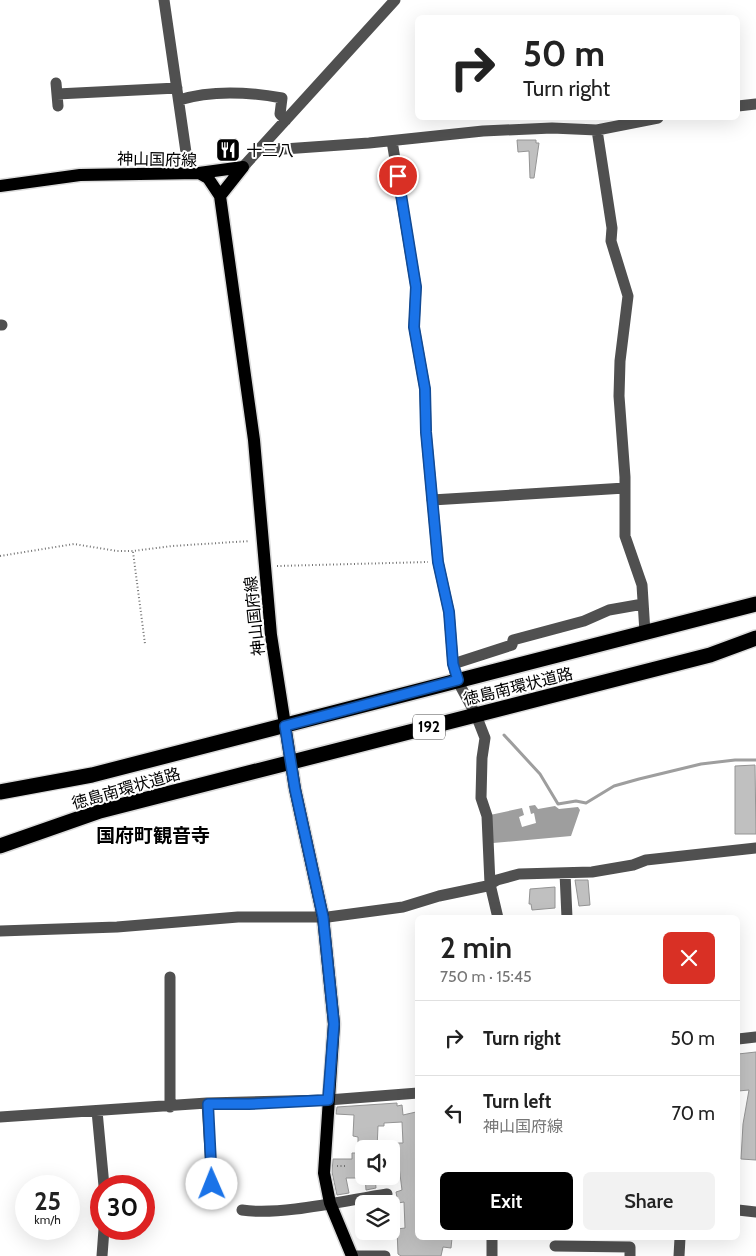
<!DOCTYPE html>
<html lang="en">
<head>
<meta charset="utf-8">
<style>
  :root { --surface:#fff; --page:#f2f2f2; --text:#222; --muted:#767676; --line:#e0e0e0; --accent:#000 }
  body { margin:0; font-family:Cabin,"Noto Sans JP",sans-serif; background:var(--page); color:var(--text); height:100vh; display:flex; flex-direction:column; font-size:19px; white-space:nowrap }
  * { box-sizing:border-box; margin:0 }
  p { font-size:16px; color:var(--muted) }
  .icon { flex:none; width:28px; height:28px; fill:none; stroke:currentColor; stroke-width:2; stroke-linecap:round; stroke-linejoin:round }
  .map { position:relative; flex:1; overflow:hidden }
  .side { position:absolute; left:415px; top:915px; width:325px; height:325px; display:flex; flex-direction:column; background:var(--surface); border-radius:8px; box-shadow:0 5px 20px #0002 }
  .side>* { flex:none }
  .banner { position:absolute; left:415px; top:15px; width:325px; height:105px; border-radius:8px; box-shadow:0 5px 20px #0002; background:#fff; color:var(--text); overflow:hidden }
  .buttons { position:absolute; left:355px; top:1140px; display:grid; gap:10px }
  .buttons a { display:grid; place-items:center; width:45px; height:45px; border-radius:8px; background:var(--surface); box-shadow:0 5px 20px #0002; font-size:25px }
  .speed { position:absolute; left:15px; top:1175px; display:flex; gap:10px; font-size:25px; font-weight:700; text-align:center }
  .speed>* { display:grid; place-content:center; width:65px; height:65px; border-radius:50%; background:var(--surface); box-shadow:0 5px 20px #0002; line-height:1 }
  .speed small { font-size:12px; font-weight:400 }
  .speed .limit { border:8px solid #d22; background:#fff; color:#111 }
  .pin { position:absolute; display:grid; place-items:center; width:42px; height:42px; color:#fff; margin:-21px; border:2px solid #fff; border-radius:50%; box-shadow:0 1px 5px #0007 }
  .me { position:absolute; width:55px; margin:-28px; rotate:359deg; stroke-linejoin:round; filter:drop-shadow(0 0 4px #0008) }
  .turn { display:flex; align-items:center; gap:18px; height:105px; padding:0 25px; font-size:22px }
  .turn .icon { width:65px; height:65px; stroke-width:2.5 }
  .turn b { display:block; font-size:35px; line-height:42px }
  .round { display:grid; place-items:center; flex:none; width:52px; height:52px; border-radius:8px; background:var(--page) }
  .summary { display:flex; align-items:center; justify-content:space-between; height:85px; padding:0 25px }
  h1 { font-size:30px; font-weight:600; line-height:38px }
  .action { display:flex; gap:10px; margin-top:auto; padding:10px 25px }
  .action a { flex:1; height:58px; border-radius:8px; background:var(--accent); color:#fff; font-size:20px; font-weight:600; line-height:58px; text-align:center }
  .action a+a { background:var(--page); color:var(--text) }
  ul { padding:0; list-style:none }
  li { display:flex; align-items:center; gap:15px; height:75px; padding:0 25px; border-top:1px solid var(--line) }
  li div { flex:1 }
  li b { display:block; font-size:19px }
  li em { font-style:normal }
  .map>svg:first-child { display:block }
  .water { fill:#9e9e9e }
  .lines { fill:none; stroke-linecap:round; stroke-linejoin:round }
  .stream { stroke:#9e9e9e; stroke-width:3 }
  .building { fill:#c0c0c0; stroke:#949494 }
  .major-casing { stroke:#dbdbdb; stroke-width:15 }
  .highway-casing { stroke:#dbdbdb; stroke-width:18 }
  .path { stroke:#727272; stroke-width:2; stroke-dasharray:1 2.5; stroke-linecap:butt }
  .minor { stroke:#505050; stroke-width:11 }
  .major { stroke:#000; stroke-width:12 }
  .highway { stroke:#000; stroke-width:15 }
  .route-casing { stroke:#114b97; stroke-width:12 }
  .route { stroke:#1a73e8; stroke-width:9 }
  .labels { text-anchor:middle; stroke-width:4; stroke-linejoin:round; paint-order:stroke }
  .shield { fill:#fff; stroke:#4c4c4c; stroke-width:1 }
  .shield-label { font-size:15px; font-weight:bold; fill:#000 }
  .poi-label { font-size:16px; fill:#000; stroke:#fff; text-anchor:start }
  .street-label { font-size:16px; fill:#000; stroke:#fff }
  .quarter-label { font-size:19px; font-weight:bold; fill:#000; stroke:#fff }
</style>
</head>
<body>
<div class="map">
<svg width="756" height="1256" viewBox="0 0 756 1256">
  <rect width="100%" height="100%" fill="#fff"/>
  <path class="water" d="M535,805L538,809L555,806L559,809L578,807L580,810L571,836L493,843L490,815L522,808L524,815L519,817L522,827L536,823L534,813L531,814L529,806Z"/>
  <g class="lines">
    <path class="stream" d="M504,735L540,774L558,804L576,801L586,803L614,786L639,779L701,764L735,760H756"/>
  </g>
  <path class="building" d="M517,140H536V143H539L534,178H530L529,151L518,152Z
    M755,765L756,834H735V766Z
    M575,880H588L590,905L579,906Z
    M555,887V908L532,910L531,904H529L530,889Z
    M756,1052V1160L741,1159L743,1124L749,1090L738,1091V1054Z
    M397,1103V1106L402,1105L403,1115L416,1112L418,1116V1238H452L451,1248L443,1247L441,1256H401L398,1254L397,1229L405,1228L404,1202L398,1203L396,1192L402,1190L396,1143H403L402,1122L384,1123V1126H378L377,1149H358V1137L353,1136L354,1115L336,1114L337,1107Z
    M352,1153H364V1178H346L349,1193L337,1195L332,1172L333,1159H352Z
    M365,1176H375L376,1188L366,1190Z"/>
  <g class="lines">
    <defs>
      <path id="major" d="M199,173L243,167
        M0,186L80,175L199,173L208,178L220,196L254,440L271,635L295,789L323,917L334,1024L324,1173L330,1203L352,1256
        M220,196L243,167"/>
      <path id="highway" d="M0,792L92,775L756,604
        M0,846L100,811L710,655L756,638"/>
    </defs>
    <use href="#major" class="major-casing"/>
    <use href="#highway" class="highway-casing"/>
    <path class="path" d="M133,552L145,644
      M0,556L74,544L117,551H133L172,546L250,541
      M277,566L428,562
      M337,1166H346"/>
    <path class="minor" d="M164,0L189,173
      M56,83L58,106
      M57,94L177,88
      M179,100C211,90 249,92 282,98L280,114L286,120
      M738,106L756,104
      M597,130L612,228L611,241L628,296L620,361L619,396L625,477V536L642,585L645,633
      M392,141L416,287L414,327L425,389L426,432L438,562L449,612L453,664L457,680L476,715L485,738L482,758L481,798L487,816L490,884L498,918
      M262,148L284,149L369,143L483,131L552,128L597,130L658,118
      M243,167L395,0
      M0,325H2
      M432,500L625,488
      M453,664L512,645L513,640L584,621L609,610L643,604
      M565,873L567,918
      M0,931L117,927L238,917H328L403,907L439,896L487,886L497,880L519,874L592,872L633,865L646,860L756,848
      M170,977V1107
      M738,1039L756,1037
      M207,1103L212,1184
      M97,1111L104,1186
      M0,1117L207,1103L328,1100L418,1093
      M242,1210C281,1216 347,1200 387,1194
      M738,1210L756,1212
      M555,1246L630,1247V1256
      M102,1256L104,1229
      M352,1256H385
      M492,1256V1238
      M679,1256L680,1238"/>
    <use href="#major" class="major"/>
    <use href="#highway" class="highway"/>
  </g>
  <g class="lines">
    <defs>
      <path id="route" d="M212,1184L208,1104H249L328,1100L334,1024L323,917L295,789L285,726L458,680L453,664L449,612L438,562L426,432L425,389L414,327L416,287L398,176"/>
    </defs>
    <use href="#route" class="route-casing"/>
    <use href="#route" class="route"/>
  </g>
  <defs>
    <symbol id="restaurant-square" viewBox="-11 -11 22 22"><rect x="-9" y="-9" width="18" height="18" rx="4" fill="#000" stroke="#fff"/><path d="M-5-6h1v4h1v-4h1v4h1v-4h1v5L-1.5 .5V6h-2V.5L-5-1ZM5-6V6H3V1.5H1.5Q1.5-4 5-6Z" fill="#fff"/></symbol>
  </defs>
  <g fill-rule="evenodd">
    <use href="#restaurant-square" x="214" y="136" width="28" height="28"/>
  </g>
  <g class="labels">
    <rect class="shield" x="413" y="714.5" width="32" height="25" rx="4"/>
    <g class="shield-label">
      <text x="429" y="732">192</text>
    </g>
    <g class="poi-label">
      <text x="246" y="156">十三八</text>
    </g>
    <g class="street-label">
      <text transform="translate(157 159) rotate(1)" y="6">神山国府線</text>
      <text transform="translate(254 616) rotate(-96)" y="6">神山国府線</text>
      <text transform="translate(518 686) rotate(-14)" y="6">徳島南環状道路</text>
      <text transform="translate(126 788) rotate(-16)" y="6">徳島南環状道路</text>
    </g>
    <g class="quarter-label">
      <text x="153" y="842">国府町観音寺</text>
    </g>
  </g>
</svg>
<div class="buttons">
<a><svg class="icon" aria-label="sound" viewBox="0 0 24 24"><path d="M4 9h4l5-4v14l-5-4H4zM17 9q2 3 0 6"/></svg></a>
<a><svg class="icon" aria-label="layers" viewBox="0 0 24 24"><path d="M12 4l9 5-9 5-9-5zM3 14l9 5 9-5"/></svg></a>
</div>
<div class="speed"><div>25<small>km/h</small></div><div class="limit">30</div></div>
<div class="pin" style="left:398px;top:176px;background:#d93025"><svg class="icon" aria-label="arrive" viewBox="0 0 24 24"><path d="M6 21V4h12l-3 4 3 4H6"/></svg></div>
<svg class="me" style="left:212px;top:1184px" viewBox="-20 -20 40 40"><circle r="19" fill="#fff"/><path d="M0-13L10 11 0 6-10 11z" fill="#1a73e8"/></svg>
<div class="banner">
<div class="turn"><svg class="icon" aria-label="right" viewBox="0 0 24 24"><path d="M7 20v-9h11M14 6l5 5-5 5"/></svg><div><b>50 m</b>Turn right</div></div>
</div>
<section class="side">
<div class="summary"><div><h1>2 min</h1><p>750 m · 15:45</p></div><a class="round" style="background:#d93025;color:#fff"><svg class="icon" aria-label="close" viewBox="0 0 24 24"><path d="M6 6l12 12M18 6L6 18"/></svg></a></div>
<ul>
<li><svg class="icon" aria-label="right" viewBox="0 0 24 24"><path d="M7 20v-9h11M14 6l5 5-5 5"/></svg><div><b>Turn right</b></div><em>50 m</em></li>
<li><svg class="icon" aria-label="left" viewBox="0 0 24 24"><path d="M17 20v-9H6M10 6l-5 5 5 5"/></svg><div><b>Turn left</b><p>神山国府線</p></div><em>70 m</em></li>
</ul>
<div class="action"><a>Exit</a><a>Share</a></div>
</section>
</div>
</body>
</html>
